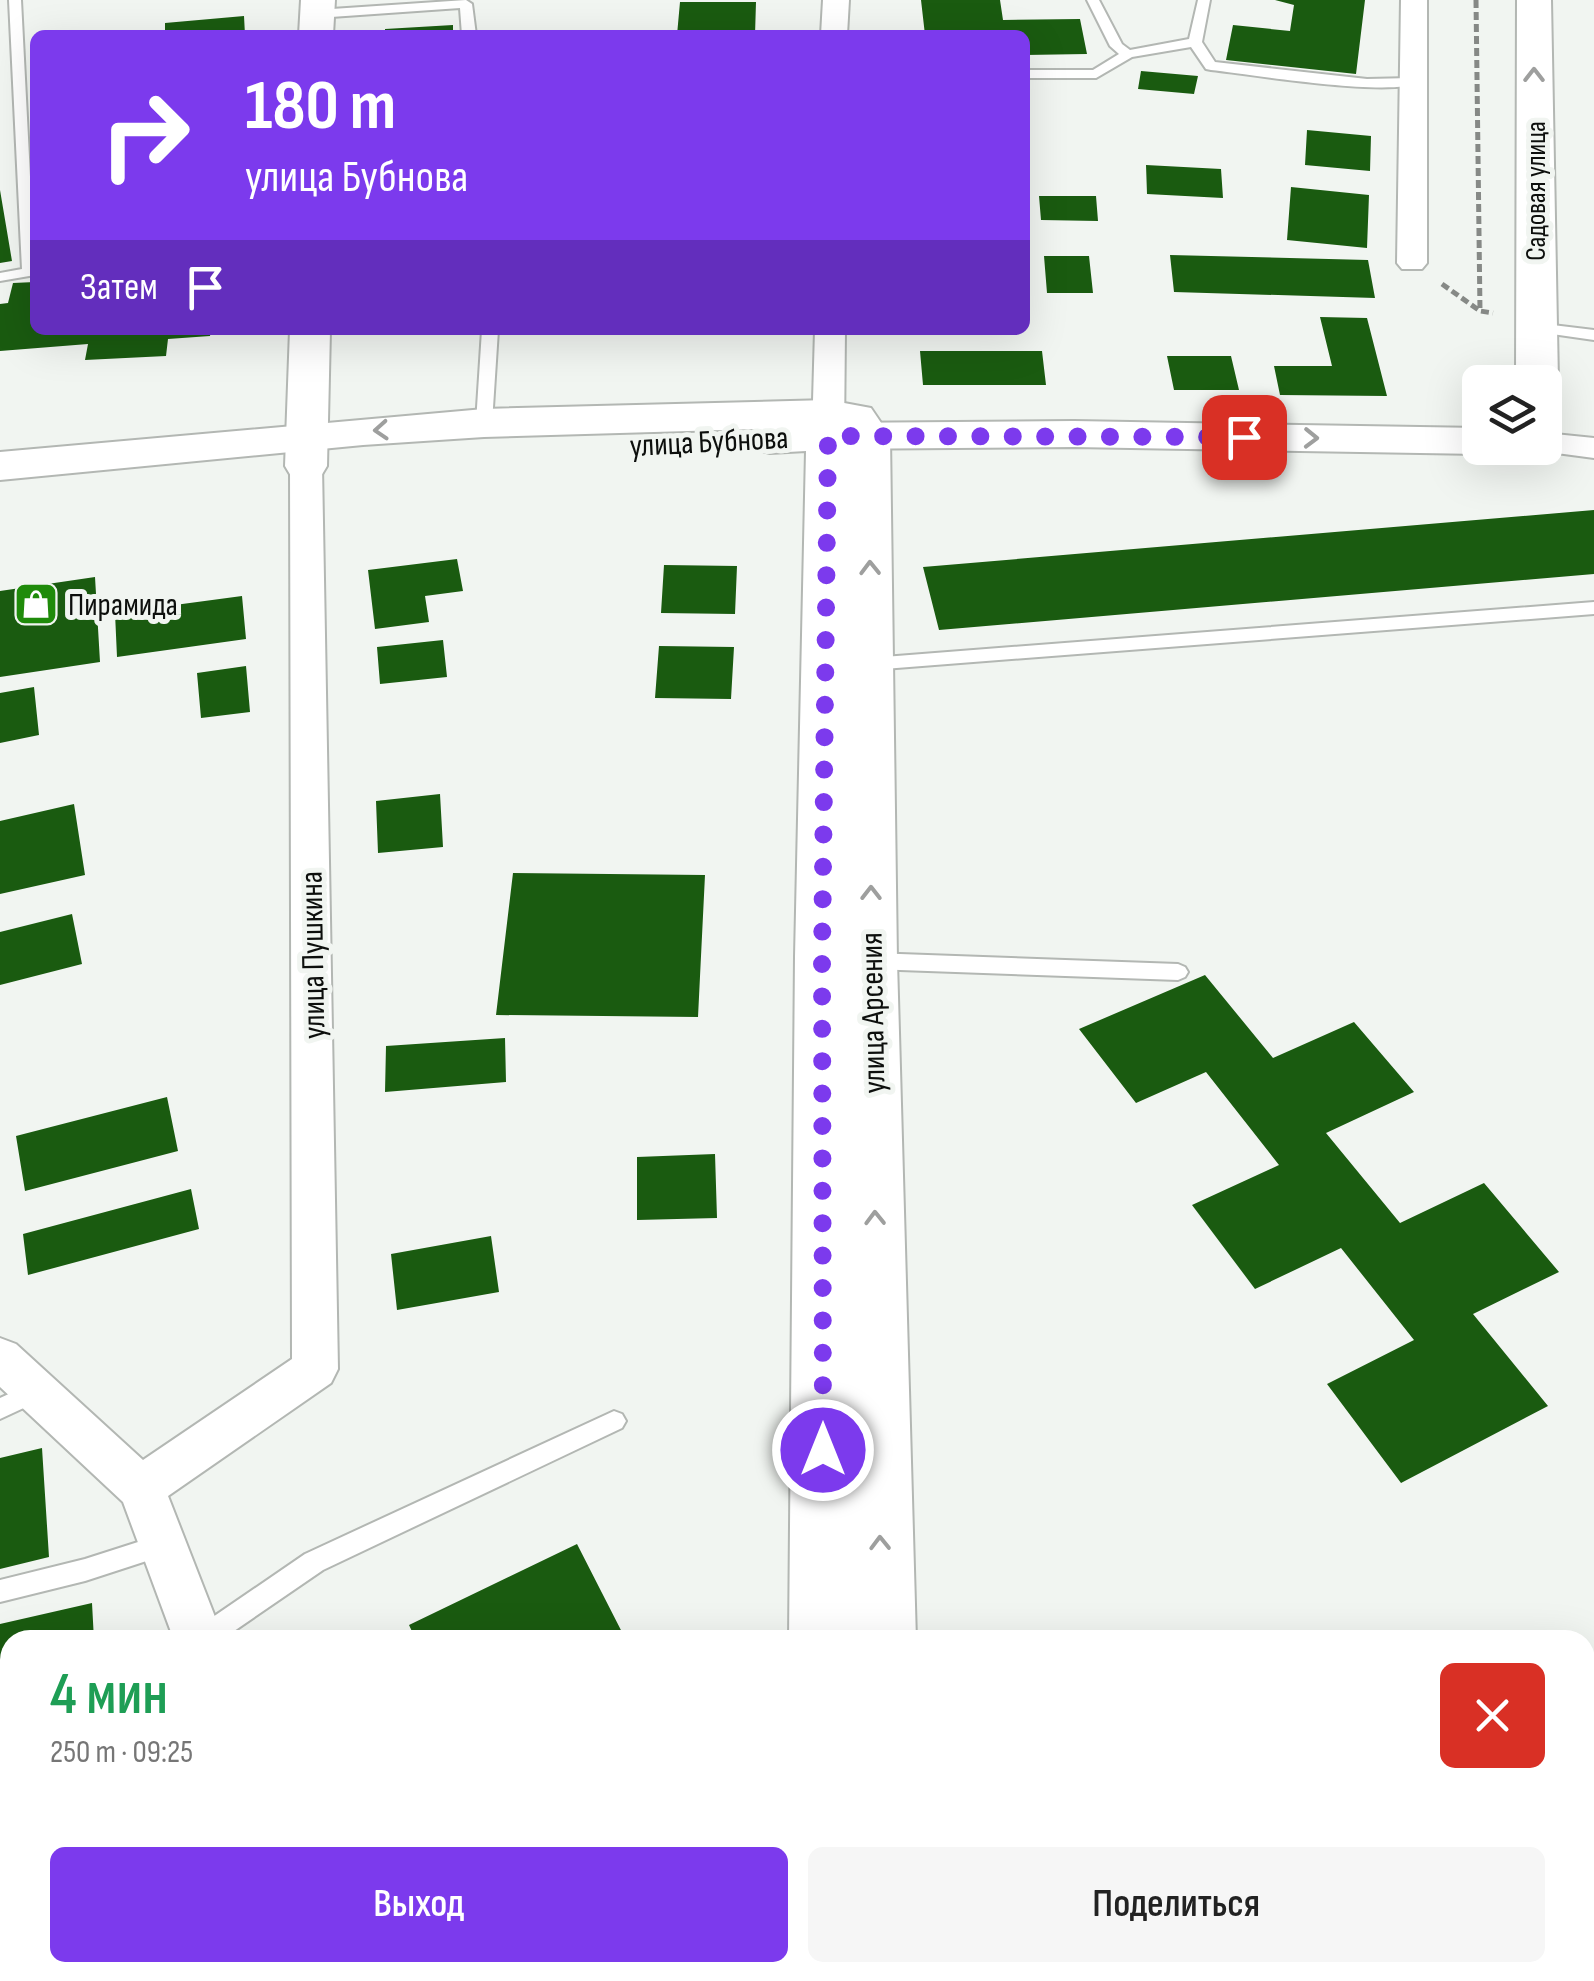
<!DOCTYPE html>
<html lang="ru">
<head>
<meta charset="utf-8">
<style>
  :root { --surface:#fff; --page:#f6f6f6; --text:#222; --muted:#767676; --accent:#7c3aed }
  body { margin:0; font-family:"Sofia Sans Condensed",sans-serif; background:var(--page); color:var(--text); height:100vh; display:flex; flex-direction:column; font-size:38px; white-space:nowrap }
  * { box-sizing:border-box; margin:0 }
  p { font-size:32px; color:var(--muted) }
  .icon { flex:none; width:55px; height:55px; fill:none; stroke:currentColor; stroke-width:2; stroke-linecap:round; stroke-linejoin:round }
  .map { position:relative; flex:1; overflow:hidden }
  .drawer { position:absolute; left:0px; top:1630px; width:1595px; height:352px; display:flex; flex-direction:column; background:var(--surface); border-radius:30px 30px 0 0; box-shadow:0 10px 40px #0002 }
  .drawer>* { flex:none }
  .hud { position:absolute; left:30px; top:30px; width:1000px; height:305px; border-radius:15px; box-shadow:0 10px 40px #0002; background:#7c3aed; color:#fff; overflow:hidden }
  .fabs { position:absolute; left:1462px; top:365px; display:grid; gap:20px }
  .fabs a { display:grid; place-items:center; width:100px; height:100px; border-radius:15px; background:var(--surface); box-shadow:0 10px 40px #0002; font-size:50px }
  .pin { position:absolute; display:grid; place-items:center; width:85px; height:85px; color:#fff; margin:-42px; border-radius:20px; box-shadow:0 5px 15px #0006 }
  .me { position:absolute; width:110px; margin:-55px; rotate:0deg; stroke-linejoin:round; filter:drop-shadow(0 0 8px #0008) }
  .turn { display:flex; align-items:center; gap:35px; height:210px; padding:0 50px; font-size:45px }
  .turn .icon { width:130px; height:130px; stroke-width:2.5 }
  .turn b { display:block; font-size:70px; line-height:85px }
  .then { display:flex; align-items:center; height:95px; padding:0 50px; background:#0003; gap:20px; font-size:38px }
  .round { display:grid; place-items:center; flex:none; width:105px; height:105px; border-radius:15px; background:var(--page) }
  .overview { display:flex; align-items:center; justify-content:space-between; height:170px; padding:0 50px }
  h1 { font-size:60px; font-weight:600; line-height:75px; color:#1e9e55 }
  .action { display:flex; gap:20px; margin-top:auto; padding:20px 50px }
  .action a { flex:1; height:115px; border-radius:15px; background:var(--accent); color:#fff; font-size:40px; font-weight:600; line-height:115px; text-align:center }
  .action a+a { background:var(--page); color:var(--text) }
  .map>svg:first-child { display:block }
  .building { fill:#1a5b10 }
  .lines { fill:none; stroke-linecap:round; stroke-linejoin:round }
  .service-casing { stroke:#b3b7b3; stroke-width:4 }
  .minor-casing { stroke:#b3b7b3; stroke-width:4 }
  .tertiary-casing { stroke:#b3b7b3; stroke-width:4 }
  .secondary-casing { stroke:#b3b7b3; stroke-width:4 }
  .path { stroke:#868986; stroke-width:5; stroke-dasharray:8 4; stroke-linecap:butt }
  .service { fill:#fff; fill-rule:evenodd }
  .minor { fill:#fff; fill-rule:evenodd }
  .tertiary { fill:#fff; fill-rule:evenodd }
  .secondary { fill:#fff; fill-rule:evenodd }
  .oneway { stroke:#9e9f9e }
  .route { stroke:#7c3aed; stroke-width:18; stroke-dasharray:0 32.4 }
  .labels { text-anchor:middle; stroke-width:10; stroke-linejoin:round; paint-order:stroke }
  .far-street-label { font-size:28px; fill:#0d0f0d; stroke:#f1f5f1 }
  .street-label { font-size:32px; fill:#0d0f0d; stroke:#f1f5f1 }
  .poi-label { font-size:32px; fill:#0d0f0d; stroke:#f1f5f1; text-anchor:start }
</style>
</head>
<body>
<div class="map">
<svg width="1594" height="1981" viewBox="0 0 1594 1981">
  <rect width="100%" height="100%" fill="#f1f5f1"/>
  <path class="building" d="M921,0H1000L1003,20L1080,19L1087,54L1025,55V35H925Z
    M1275,0H1365L1356,74L1226,60L1233,25L1290,31L1294,5Z
    M680,2H756L755,35H677Z
    M244,16L245,35H165V23Z
    M453,25V35H385V29Z
    M1141,71L1198,76L1194,94L1138,89Z
    M1307,130L1371,136L1370,171L1305,165Z
    M1146,165L1221,169L1223,198L1147,194Z
    M1291,187L1369,195L1367,248L1287,240Z
    M0,190L12,261L0,263Z
    M1039,196H1096L1098,221L1041,220Z
    M1170,255L1368,260L1375,298L1174,292Z
    M1044,256H1089L1093,293H1047Z
    M35,282V330H211L210,336L168,339L166,356L85,360L88,344L0,351V304L8,303L13,283Z
    M1320,317L1367,318L1387,396L1280,395L1274,366H1332Z
    M920,351H1042L1046,385H923Z
    M1167,356H1231L1239,390H1174Z
    M1594,510V574L939,630L923,567Z
    M457,559L463,591L425,596L429,622L375,629L368,570Z
    M664,565L737,566L735,614L661,613Z
    M95,577L100,662L0,677V591Z
    M242,596L246,639L117,657L115,613Z
    M443,640L447,677L380,684L377,647Z
    M659,646L734,647L731,699L655,698Z
    M246,666L250,712L201,718L197,673Z
    M34,687L39,735L0,743V693Z
    M440,794L443,847L378,853L376,801Z
    M74,804L85,875L0,894V821Z
    M513,873L705,875L698,1017L496,1015Z
    M72,914L82,964L0,985V932Z
    M1205,975L1273,1058L1354,1022L1414,1092L1326,1133L1400,1223L1484,1183L1559,1272L1473,1314L1548,1406L1401,1483L1327,1384L1414,1340L1341,1248L1255,1289L1192,1205L1279,1165L1206,1072L1136,1103L1079,1029Z
    M505,1038L506,1082L385,1092L386,1046Z
    M167,1097L178,1151L25,1191L16,1136Z
    M715,1154L717,1218L637,1220V1157Z
    M191,1189L199,1229L28,1275L23,1234Z
    M491,1236L499,1292L397,1310L391,1254Z
    M42,1448L49,1557L0,1569V1458Z
    M577,1544L626,1640H416L409,1625Z
    M92,1603L94,1640H10V1673L0,1675V1624Z
    M10,1684V1972H139L140,1981H0V1687Z
    M1130,1972H1300L1306,1981H1135Z
    M1475,1972H1533L1521,1981H1481Z"/>
  <g class="lines">
    <defs>
      <path id="service" d="M9,0H21L35,275L0,281V273L22,269Z
        M466,0L472,4L476,35H462L460,8L317,18L310,14L317,10Z
        M1087,0H1099L1122,44L1130,50L1189,39L1198,0H1210L1202,42L1215,62L1367,79L1412,78L1419,82C1393,98 1249,74 1211,70L1206,69L1191,47L1132,57L1096,78H1025V70H1093L1119,54L1110,46Z
        M1536,323L1594,330V340L1531,331V325Z
        M482,330H498L492,423L484,428L476,423Z
        M1594,602V614L871,670L862,664L871,658Z
        M872,953L1178,964L1185,967L1188,972L1185,977L1178,980L872,969L862,961Z
        M35,1382L43,1385L46,1392L43,1399L0,1419V1398Z
        M614,1411L622,1414L626,1421L622,1428L323,1570L221,1640H188L191,1632L305,1554Z
        M163,1534L171,1537L175,1545L171,1553L85,1581L0,1602V1580L85,1559Z"/>
      <path id="minor" d="M823,0H849L847,35H821Z
        M1401,0H1427V263L1422,269H1402L1397,263Z
        M815,330H845L844,436L839,443H817L812,436Z
        M1545,433L1594,438V458L1534,450L1532,448H1545Z
        M306,456L317,459L322,466L338,1369L331,1383L168,1496L224,1640H174L123,1502L0,1387V1338L16,1344L143,1460L292,1359L290,466L295,459Z
        M277,1972H331L332,1981H278Z"/>
      <path id="tertiary" d="M301,0H335L333,35H299Z
        M1517,0H1551L1558,382L1545,392V382H1516Z
        M290,330H330L327,466L321,476L306,479L291,476L285,466Z
        M1074,421L1480,428V448H1497L1480,454L1074,447L828,449L813,445L807,436L813,427L828,423Z"/>
      <path id="secondary" d="M828,400L871,408L890,436L897,961L916,1640H789L795,957L806,451L770,453L754,449L748,439L757,429L484,437L363,445L0,480V452L484,409Z
        M809,1972H956L958,1981H811Z"/>
    </defs>
    <use href="#service" class="service-casing"/>
    <use href="#minor" class="minor-casing"/>
    <use href="#tertiary" class="tertiary-casing"/>
    <use href="#secondary" class="secondary-casing"/>
    <path class="path" d="M1476,0L1480,311L1493,313
      M1442,284L1480,311"/>
    <use href="#service" class="service"/>
    <use href="#minor" class="minor"/>
    <use href="#tertiary" class="tertiary"/>
    <use href="#secondary" class="secondary"/>
  </g>
  <defs><path id="oneway-chevron" d="M-2-3.5L2.5 0L-2 3.5" fill="none" stroke-width="1.6" stroke-linecap="round" stroke-linejoin="round" transform="scale(2.5)"/></defs>
  <g class="oneway">
    <use href="#oneway-chevron" transform="translate(1534 75) rotate(-90)"/>
    <use href="#oneway-chevron" transform="translate(381 430) rotate(176)"/>
    <use href="#oneway-chevron" transform="translate(1311 438) rotate(1)"/>
    <use href="#oneway-chevron" transform="translate(870 568) rotate(-91)"/>
    <use href="#oneway-chevron" transform="translate(871 893) rotate(-90)"/>
    <use href="#oneway-chevron" transform="translate(875 1218) rotate(-91)"/>
    <use href="#oneway-chevron" transform="translate(880 1543) rotate(-91)"/>
  </g>
  <g class="lines">
    <path class="route" d="M823,1450L822,957L828,436L1244,437"/>
  </g>
  <defs>
    <symbol id="shop-square" viewBox="-11 -11 22 22"><rect x="-9" y="-9" width="18" height="18" rx="4" fill="#1f8b0a" stroke="#f1f5f1"/><path d="M-5-2.5h2.3a2.7 3.5 0 0 1 5.4 0H5L5.5 6h-11ZM-1.5-2.5h3a1.5 2.3 0 0 0-3 0Z" fill="#fff"/></symbol>
  </defs>
  <g fill-rule="evenodd">
    <use href="#shop-square" x="11" y="579" width="50" height="50"/>
  </g>
  <g class="labels">
    <g class="far-street-label">
      <text transform="translate(1535 191) rotate(-90)" y="10">Садовая улица</text>
    </g>
    <g class="street-label">
      <text transform="translate(709 441) rotate(-3)" y="11">улица Бубнова</text>
      <text transform="translate(312 955) rotate(-91)" y="11">улица Пушкина</text>
      <text transform="translate(872 1013) rotate(-91)" y="11">улица Арсения</text>
    </g>
    <g class="poi-label">
      <text x="68" y="615">Пирамида</text>
    </g>
  </g>
</svg>
<div class="fabs">
<a><svg class="icon" aria-label="layers" viewBox="0 0 24 24"><path d="M12 4l9 5-9 5-9-5zM3 14l9 5 9-5"/></svg></a>
</div>
<div class="pin" style="left:1244px;top:437px;background:#d93025"><svg class="icon" aria-label="arrive" viewBox="0 0 24 24"><path d="M6 21V4h12l-3 4 3 4H6"/></svg></div>
<svg class="me" style="left:823px;top:1450px" viewBox="-20 -20 40 40"><circle r="17" fill="#7c3aed" stroke="#fff" stroke-width="3"/><path d="M0-11L8 9 0 5-8 9z" fill="#fff"/></svg>
<div class="hud">
<div class="turn"><svg class="icon" aria-label="right" viewBox="0 0 24 24"><path d="M7 20v-9h11M14 6l5 5-5 5"/></svg><div><b>180 m</b>улица Бубнова</div></div>
<div class="then">Затем<svg class="icon" aria-label="arrive" viewBox="0 0 24 24"><path d="M6 21V4h12l-3 4 3 4H6"/></svg></div>
</div>
<section class="drawer">
<div class="overview"><div><h1>4 мин</h1><p>250 m · 09:25</p></div><a class="round" style="background:#d93025;color:#fff"><svg class="icon" aria-label="close" viewBox="0 0 24 24"><path d="M6 6l12 12M18 6L6 18"/></svg></a></div>
<div class="action"><a>Выход</a><a>Поделиться</a></div>
</section>
</div>
</body>
</html>
